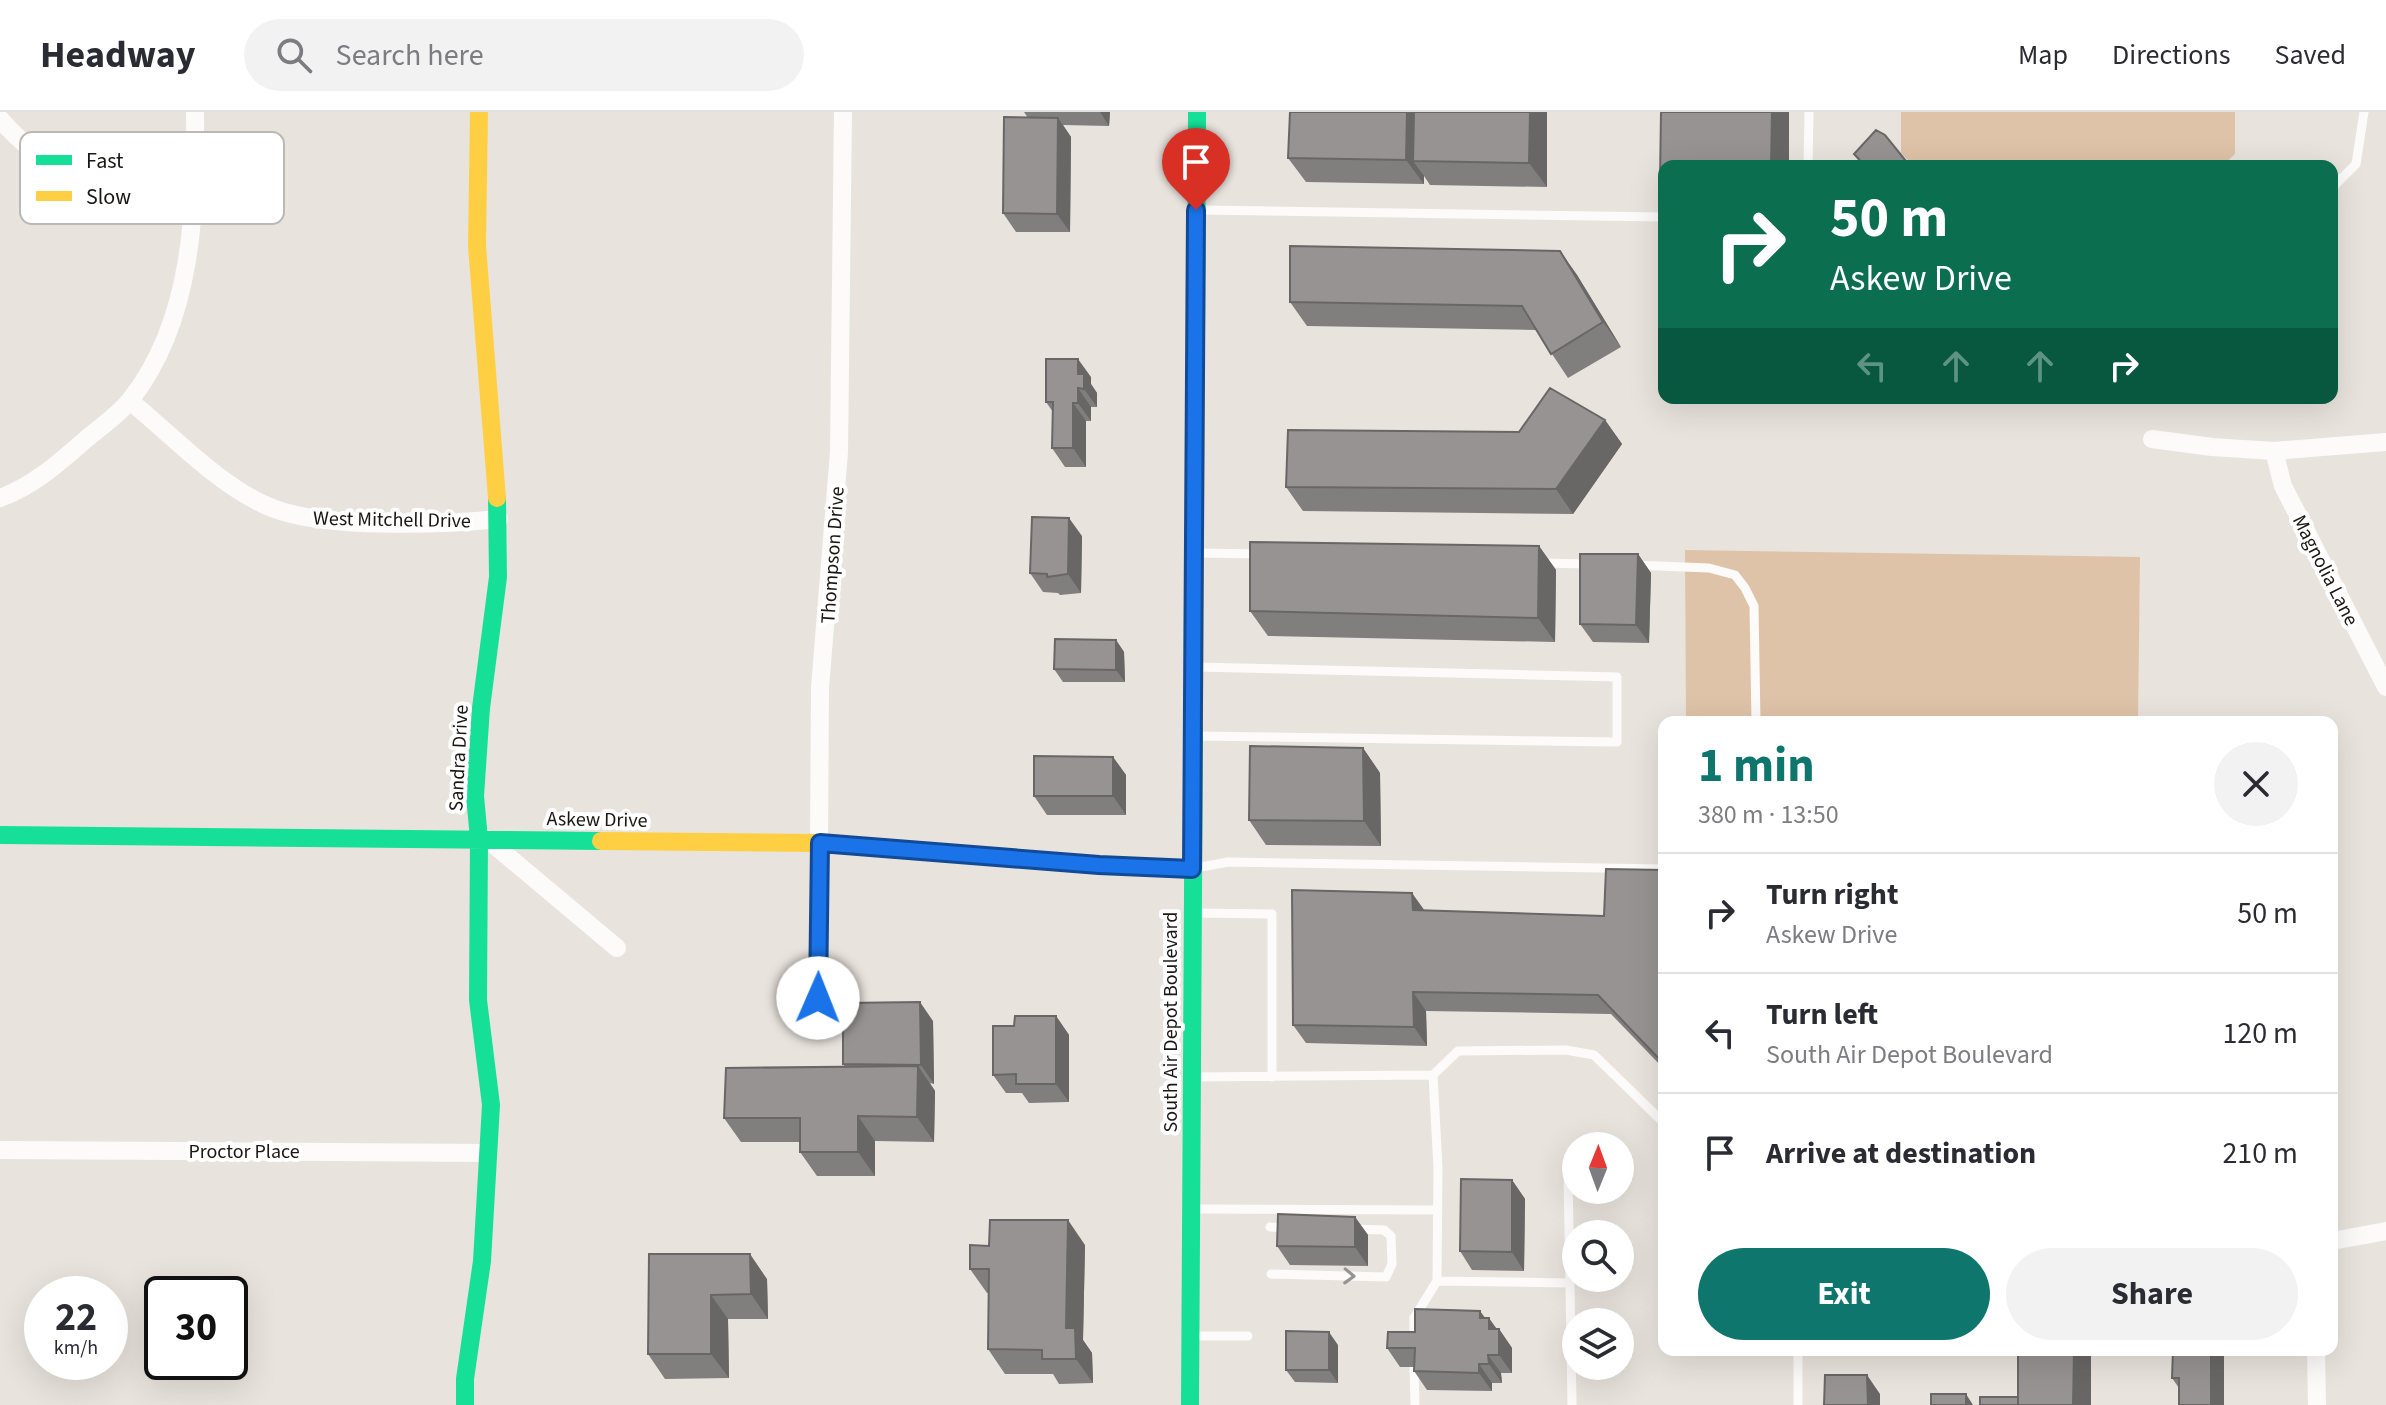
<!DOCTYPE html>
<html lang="en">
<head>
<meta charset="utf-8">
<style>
  :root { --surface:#fff; --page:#f2f2f3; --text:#2b2b33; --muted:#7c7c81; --line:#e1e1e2; --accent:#0f766e }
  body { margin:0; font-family:"Source Sans 3",sans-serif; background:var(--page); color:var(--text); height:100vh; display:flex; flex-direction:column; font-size:30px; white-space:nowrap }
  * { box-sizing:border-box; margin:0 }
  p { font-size:26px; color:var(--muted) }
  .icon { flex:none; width:44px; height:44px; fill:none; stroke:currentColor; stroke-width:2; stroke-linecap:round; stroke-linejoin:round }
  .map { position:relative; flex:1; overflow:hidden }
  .side { position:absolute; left:1658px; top:604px; width:680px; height:640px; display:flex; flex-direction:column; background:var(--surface); border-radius:16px; box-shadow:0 8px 32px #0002 }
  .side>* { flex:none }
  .top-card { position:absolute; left:1658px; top:48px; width:680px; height:244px; border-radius:16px; box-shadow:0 8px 32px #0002; background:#0b6e4f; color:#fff; overflow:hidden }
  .needle { width:52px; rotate:1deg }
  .buttons { position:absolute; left:1562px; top:1020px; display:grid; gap:16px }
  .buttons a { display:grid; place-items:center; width:72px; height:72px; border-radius:50%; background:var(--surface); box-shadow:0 8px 32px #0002; font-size:40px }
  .speed { position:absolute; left:24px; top:1164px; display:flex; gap:16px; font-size:40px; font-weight:700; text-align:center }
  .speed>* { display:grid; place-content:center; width:104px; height:104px; border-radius:50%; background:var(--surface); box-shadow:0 8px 32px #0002; line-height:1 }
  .speed small { font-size:20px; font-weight:400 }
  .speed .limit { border:4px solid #111; border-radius:12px; background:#fff; color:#111 }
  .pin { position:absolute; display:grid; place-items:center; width:68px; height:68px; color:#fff; margin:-82px -34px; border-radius:50% 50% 50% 0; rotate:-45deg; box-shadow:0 0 8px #0007 }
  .pin .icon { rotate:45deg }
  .me { position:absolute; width:88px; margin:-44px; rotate:1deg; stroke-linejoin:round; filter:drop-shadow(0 0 6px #0008) }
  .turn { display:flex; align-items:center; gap:28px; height:168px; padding:0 40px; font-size:36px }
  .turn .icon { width:104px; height:104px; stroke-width:2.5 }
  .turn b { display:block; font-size:56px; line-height:68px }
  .lanes { display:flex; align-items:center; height:76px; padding:0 40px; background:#0003; justify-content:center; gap:40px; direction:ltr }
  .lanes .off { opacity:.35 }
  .round { display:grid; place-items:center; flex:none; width:84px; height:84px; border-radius:42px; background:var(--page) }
  .headline { display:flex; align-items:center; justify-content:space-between; height:136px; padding:0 40px }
  h1 { font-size:48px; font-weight:700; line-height:60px; color:var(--accent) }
  .primary-button { display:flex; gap:16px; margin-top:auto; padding:16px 40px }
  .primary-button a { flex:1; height:92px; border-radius:48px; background:var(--accent); color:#fff; font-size:32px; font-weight:700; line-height:92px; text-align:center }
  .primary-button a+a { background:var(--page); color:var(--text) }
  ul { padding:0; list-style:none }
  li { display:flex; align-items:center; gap:24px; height:120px; padding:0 40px; border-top:2px solid var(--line) }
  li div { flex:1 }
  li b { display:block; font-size:30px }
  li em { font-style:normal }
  header { display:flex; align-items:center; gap:48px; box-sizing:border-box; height:112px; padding:0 40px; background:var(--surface); border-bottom:2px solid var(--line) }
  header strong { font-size:38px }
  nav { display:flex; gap:44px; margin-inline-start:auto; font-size:28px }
  .search { width:560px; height:72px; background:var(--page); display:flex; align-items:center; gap:20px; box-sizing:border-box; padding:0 28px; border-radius:44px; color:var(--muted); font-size:30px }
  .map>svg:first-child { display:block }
  .green { fill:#dfc3a8 }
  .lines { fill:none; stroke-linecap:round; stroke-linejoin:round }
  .lane { stroke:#fcfbfa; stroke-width:9 }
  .street { stroke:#fcfbfa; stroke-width:18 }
  .fast { stroke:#16e098; stroke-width:18 }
  .slow { stroke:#ffcf43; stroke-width:18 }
  .wall { fill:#817e7e }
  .shaded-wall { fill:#696766 }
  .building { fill:#969392; stroke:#696766; stroke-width:2 }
  .oneway { stroke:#969492 }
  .route-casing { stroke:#114b97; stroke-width:20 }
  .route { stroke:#1a73e8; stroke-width:14 }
  .labels { text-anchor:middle; stroke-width:8; stroke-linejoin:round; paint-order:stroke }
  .street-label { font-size:20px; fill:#1a1613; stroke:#fff }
  .key { fill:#fff; stroke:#bab9b8; stroke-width:2 }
  .key-label { font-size:22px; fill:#1a1613 }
</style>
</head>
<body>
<header>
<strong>Headway</strong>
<div class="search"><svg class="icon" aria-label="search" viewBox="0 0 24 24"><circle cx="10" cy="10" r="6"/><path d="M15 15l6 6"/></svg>Search here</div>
<nav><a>Map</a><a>Directions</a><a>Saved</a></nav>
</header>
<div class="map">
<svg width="2386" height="1293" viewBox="0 0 2386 1293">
  <rect width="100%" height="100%" fill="#e9e3dd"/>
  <path class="green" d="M1901,0H2235V42L2222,54H1914L1901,41Z
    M1685,438L2140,445L2138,610H1686Z"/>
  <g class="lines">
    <path class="lane" d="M1808,54L1809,0
      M2332,76L2356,52L2364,0
      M1200,98L1664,105
      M1198,441L1259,442
      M1541,451L1591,452
      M1633,453L1709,456L1735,463L1745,476L1754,494L1756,610
      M1196,624L1617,630V565L1198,555
      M1196,756L1228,750L1664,757
      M1196,801L1272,802V965
      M1195,965L1433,963L1458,939L1566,938L1594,943L1664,1011
      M1568,1060L1572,1293
      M1195,1097L1436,1098
      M1270,1115L1288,1116
      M1271,1162L1386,1165L1392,1152L1391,1124L1384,1118L1351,1117
      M1437,1169L1569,1171
      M1194,1224H1248
      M1414,1233V1206L1437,1169L1438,1056L1433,963
      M1798,1238V1293
      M1414,1255L1415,1293"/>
    <path class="street" d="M0,7C53,68 114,87 192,76
      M130,289C173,324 221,376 272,396C326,417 441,413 499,407
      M2152,327L2212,335L2274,339L2386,330
      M2274,339L2283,374L2386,575
      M0,386C33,374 59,351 85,328C100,315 119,303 131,287C193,208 196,97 195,0
      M487,727L617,836
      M818,886L820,576L839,340L843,0
      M0,1038L488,1041
      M2332,1129L2386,1119
      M2316,1238L2317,1293"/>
    <path class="fast" d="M1196,216L1197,0
      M0,723L601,729
      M465,1293V1267L482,1149L491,993L478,888L479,727L475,684L481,596L498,465L497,386
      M1190,1293L1194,612"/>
    <path class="slow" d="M479,0L477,134L497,386
      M1194,612L1196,216
      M601,729L820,731L1099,753L1192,757"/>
  </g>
  <path class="wall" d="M1024,0H1110L1109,14L1063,13L1071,25L1070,120H1016L1003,101L1028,6Z
    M1290,0H1547V75L1430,73L1424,64V72L1306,70L1288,46Z
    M1560,139L1577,163L1621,235L1568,266L1536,218L1307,214L1290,190Z
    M1091,265V272L1097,281V295H1091V309H1086V355H1065L1052,336L1053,300L1046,290Z
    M1605,308L1622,332L1573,402L1303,399L1286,375Z
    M1082,424L1081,481L1060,483L1058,481L1043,480L1030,461Z
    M1539,434L1556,458L1555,530L1268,524L1250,499Z
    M1638,442L1651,461L1649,531L1593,530L1580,512Z
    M1116,528L1124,540L1125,570H1063L1054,557Z
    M1363,636L1380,661L1381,734L1266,733L1249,708Z
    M1113,645L1126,663V703H1047L1034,684Z
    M1664,758V957L1611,902L1426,899L1427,934L1306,931L1293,913L1425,798L1604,804Z
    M1056,904L1069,923V990L1029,991L1022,981H1006L993,963L1014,914Z
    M933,909L934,972L930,971L935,979L934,1030L875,1029V1064H817L800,1040V1030H741L724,1006L845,955L843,952Z
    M1512,1068L1525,1087L1524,1159L1472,1158L1460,1139Z
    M1355,1105L1368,1123V1154L1290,1153L1277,1134Z
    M1085,1133L1083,1228L1092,1241L1093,1271L1059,1272L1053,1262H1005L988,1237L989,1181H987L970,1157L989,1134Z
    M649,1142L767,1167L768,1207H728L729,1266L665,1267L648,1242Z
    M1485,1206L1496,1217H1499L1512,1236V1261H1501L1502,1271H1492V1279L1427,1278L1414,1259V1255H1400L1387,1236L1415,1220Z
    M1338,1233V1271L1295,1270L1286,1258Z
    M2224,1238L2179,1276L2172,1266Z"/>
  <path class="shaded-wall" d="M1100,0H1110L1109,14Z
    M1407,0H1424L1413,49L1424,64V72L1406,48Z
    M1530,0H1547V75L1529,51Z
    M1772,0H1789V54H1771Z
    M1058,6L1071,25L1070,120L1057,102Z
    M1560,139L1577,163L1621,235L1603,210Z
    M1078,247L1091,265V272L1097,281V295L1084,277L1078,262Z
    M1078,276L1091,295V309L1078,291Z
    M1073,291L1086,309V355L1073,336Z
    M1605,308L1622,332L1573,402L1556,377Z
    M1069,406L1082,424L1081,481L1068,462Z
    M1539,434L1556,458L1555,530L1538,506Z
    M1638,442L1651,461L1649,531L1636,513Z
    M1116,528L1124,540L1125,570L1116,558Z
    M1363,636L1380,661L1381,734L1364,709Z
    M1113,645L1126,663V703L1113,684Z
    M1412,781L1425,799L1413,798Z
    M1413,880L1426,899L1427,934L1414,915Z
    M920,890L933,909L934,972L921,953Z
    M1056,904L1069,923V990L1056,972Z
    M918,954L935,979L934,1030L917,1005Z
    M858,1004L875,1029V1064L858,1040Z
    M1512,1068L1525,1087L1524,1159L1512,1140Z
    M1355,1105L1368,1123V1154L1355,1135Z
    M1068,1108L1085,1133L1083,1228L1092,1241L1093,1271L1076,1247L1066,1216Z
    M750,1142L767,1167L768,1207L751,1182Z
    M711,1183L728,1207L729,1266L711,1242Z
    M1480,1199L1489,1211V1206L1499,1220V1217L1512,1236V1261L1499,1243L1480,1206Z
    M1329,1220L1338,1233V1271L1329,1258Z
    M2074,1238H2091V1293H2073Z
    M2211,1238H2224V1293H2211Z
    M1488,1243L1501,1261L1502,1271L1489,1252Z
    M1479,1252L1492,1271V1279L1479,1261Z
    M1867,1263L1880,1282V1293H1868Z
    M1966,1282L1973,1293H1966Z"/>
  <path class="building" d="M1290,0H1407L1406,48L1288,46Z
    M1414,0H1530L1529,51L1413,49Z
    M1661,0H1772L1771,54H1664V69L1660,68Z
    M1004,5L1058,6L1057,102L1003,101Z
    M1876,18L1885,23L1910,54H1865L1854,42Z
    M1290,134L1560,139L1603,210L1551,242L1522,194L1290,190Z
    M1046,247H1078V262H1084V277L1078,276V291H1073V336H1052L1053,290H1046Z
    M1550,276L1605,308L1556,377L1286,375L1288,318L1519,320Z
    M1032,405L1069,406L1068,462L1047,465V462L1030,461Z
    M1250,430L1539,434L1538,506L1250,499Z
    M1580,442H1638L1636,513L1580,512Z
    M1055,527L1116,528V558L1054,557Z
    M1250,634L1363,636L1364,709L1249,708Z
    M1034,644L1113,645V684H1034Z
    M1606,757L1664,758V952L1598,883L1413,880L1414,915L1293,913L1292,778L1412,781L1413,798L1604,804Z
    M920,890L921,953L843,952V891Z
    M1015,904H1056V972H1016V962L993,963V914H1014Z
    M918,954L917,1005L858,1004V1040H800V1006H724L726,956Z
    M1461,1067L1512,1068V1140L1460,1139Z
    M1278,1102L1355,1105V1135L1277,1134Z
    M990,1108H1068L1066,1216H1075L1076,1247H1042V1238L988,1237L989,1157H970V1133L989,1134Z
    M649,1142H750L751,1182L711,1183V1242H648Z
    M1415,1197L1480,1199V1206H1489V1217H1499V1243H1488L1489,1252H1479V1261L1414,1259L1415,1236H1387L1388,1220H1415Z
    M1286,1219L1329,1220V1258H1286Z
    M2018,1238H2074L2073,1293H2018Z
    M2173,1238H2211V1293H2179V1266H2172Z
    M1825,1263H1867L1868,1293H1824Z
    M1931,1282H1966V1293H1931Z
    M1980,1285H2018V1293H1980Z"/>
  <defs><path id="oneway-chevron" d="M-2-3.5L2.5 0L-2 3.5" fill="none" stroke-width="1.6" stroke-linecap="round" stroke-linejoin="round" transform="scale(2)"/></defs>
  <use class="oneway" href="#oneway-chevron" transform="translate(1349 1164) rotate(2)"/>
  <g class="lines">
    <defs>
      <path id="route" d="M818,886L820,731L1099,753L1192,757L1196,98"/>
    </defs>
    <use href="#route" class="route-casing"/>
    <use href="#route" class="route"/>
  </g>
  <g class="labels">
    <g class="street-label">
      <text transform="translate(392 407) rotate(1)" y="7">West Mitchell Drive</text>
      <text transform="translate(832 443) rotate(-86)" y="7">Thompson Drive</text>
      <text transform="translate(2326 458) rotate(63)" y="7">Magnolia Lane</text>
      <text transform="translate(458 646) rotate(-87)" y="7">Sandra Drive</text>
      <text transform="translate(597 707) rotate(1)" y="7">Askew Drive</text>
      <text transform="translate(1170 910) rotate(-90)" y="7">South Air Depot Boulevard</text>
      <text x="244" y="1046">Proctor Place</text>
    </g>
  </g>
  <rect x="20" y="20" width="264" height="92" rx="12" class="key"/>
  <rect x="36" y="43" width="36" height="10" fill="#16e098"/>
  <rect x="36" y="79" width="36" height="10" fill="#ffcf43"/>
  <g class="key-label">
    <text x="86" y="56">Fast</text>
    <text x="86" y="92">Slow</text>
  </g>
</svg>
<div class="buttons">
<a><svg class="needle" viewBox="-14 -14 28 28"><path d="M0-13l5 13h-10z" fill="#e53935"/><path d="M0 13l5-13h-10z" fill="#7c7c81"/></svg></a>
<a><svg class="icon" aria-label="search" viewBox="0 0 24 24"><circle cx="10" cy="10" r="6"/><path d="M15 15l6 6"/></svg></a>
<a><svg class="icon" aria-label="layers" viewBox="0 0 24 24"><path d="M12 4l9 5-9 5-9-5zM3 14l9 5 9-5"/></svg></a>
</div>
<div class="speed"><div>22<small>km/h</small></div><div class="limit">30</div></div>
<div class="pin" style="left:1196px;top:98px;background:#d93025"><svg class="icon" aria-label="arrive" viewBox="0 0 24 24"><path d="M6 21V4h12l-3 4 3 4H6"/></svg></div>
<svg class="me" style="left:818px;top:886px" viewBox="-20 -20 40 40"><circle r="19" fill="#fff"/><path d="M0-13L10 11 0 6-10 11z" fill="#1a73e8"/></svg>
<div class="top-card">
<div class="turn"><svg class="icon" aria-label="right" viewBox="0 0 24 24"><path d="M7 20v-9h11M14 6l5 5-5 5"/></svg><div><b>50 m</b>Askew Drive</div></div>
<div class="lanes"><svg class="icon off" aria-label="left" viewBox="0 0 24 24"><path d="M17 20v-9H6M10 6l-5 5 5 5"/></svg><svg class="icon off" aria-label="ahead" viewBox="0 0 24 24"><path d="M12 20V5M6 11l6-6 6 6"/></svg><svg class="icon off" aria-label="ahead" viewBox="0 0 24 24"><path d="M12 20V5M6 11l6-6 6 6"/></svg><svg class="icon" aria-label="right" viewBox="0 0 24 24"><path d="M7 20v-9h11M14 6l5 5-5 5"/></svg></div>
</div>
<section class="side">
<div class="headline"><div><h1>1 min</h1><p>380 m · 13:50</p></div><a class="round"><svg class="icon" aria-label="close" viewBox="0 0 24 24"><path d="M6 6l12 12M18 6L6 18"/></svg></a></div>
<ul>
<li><svg class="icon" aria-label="right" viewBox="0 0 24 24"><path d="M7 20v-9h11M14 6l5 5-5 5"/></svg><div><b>Turn right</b><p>Askew Drive</p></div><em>50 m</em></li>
<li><svg class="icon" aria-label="left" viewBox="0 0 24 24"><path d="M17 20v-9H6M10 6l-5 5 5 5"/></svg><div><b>Turn left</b><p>South Air Depot Boulevard</p></div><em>120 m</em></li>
<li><svg class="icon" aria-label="arrive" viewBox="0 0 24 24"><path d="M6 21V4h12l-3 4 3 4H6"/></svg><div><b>Arrive at destination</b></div><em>210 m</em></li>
</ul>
<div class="primary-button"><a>Exit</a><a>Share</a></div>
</section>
</div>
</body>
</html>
